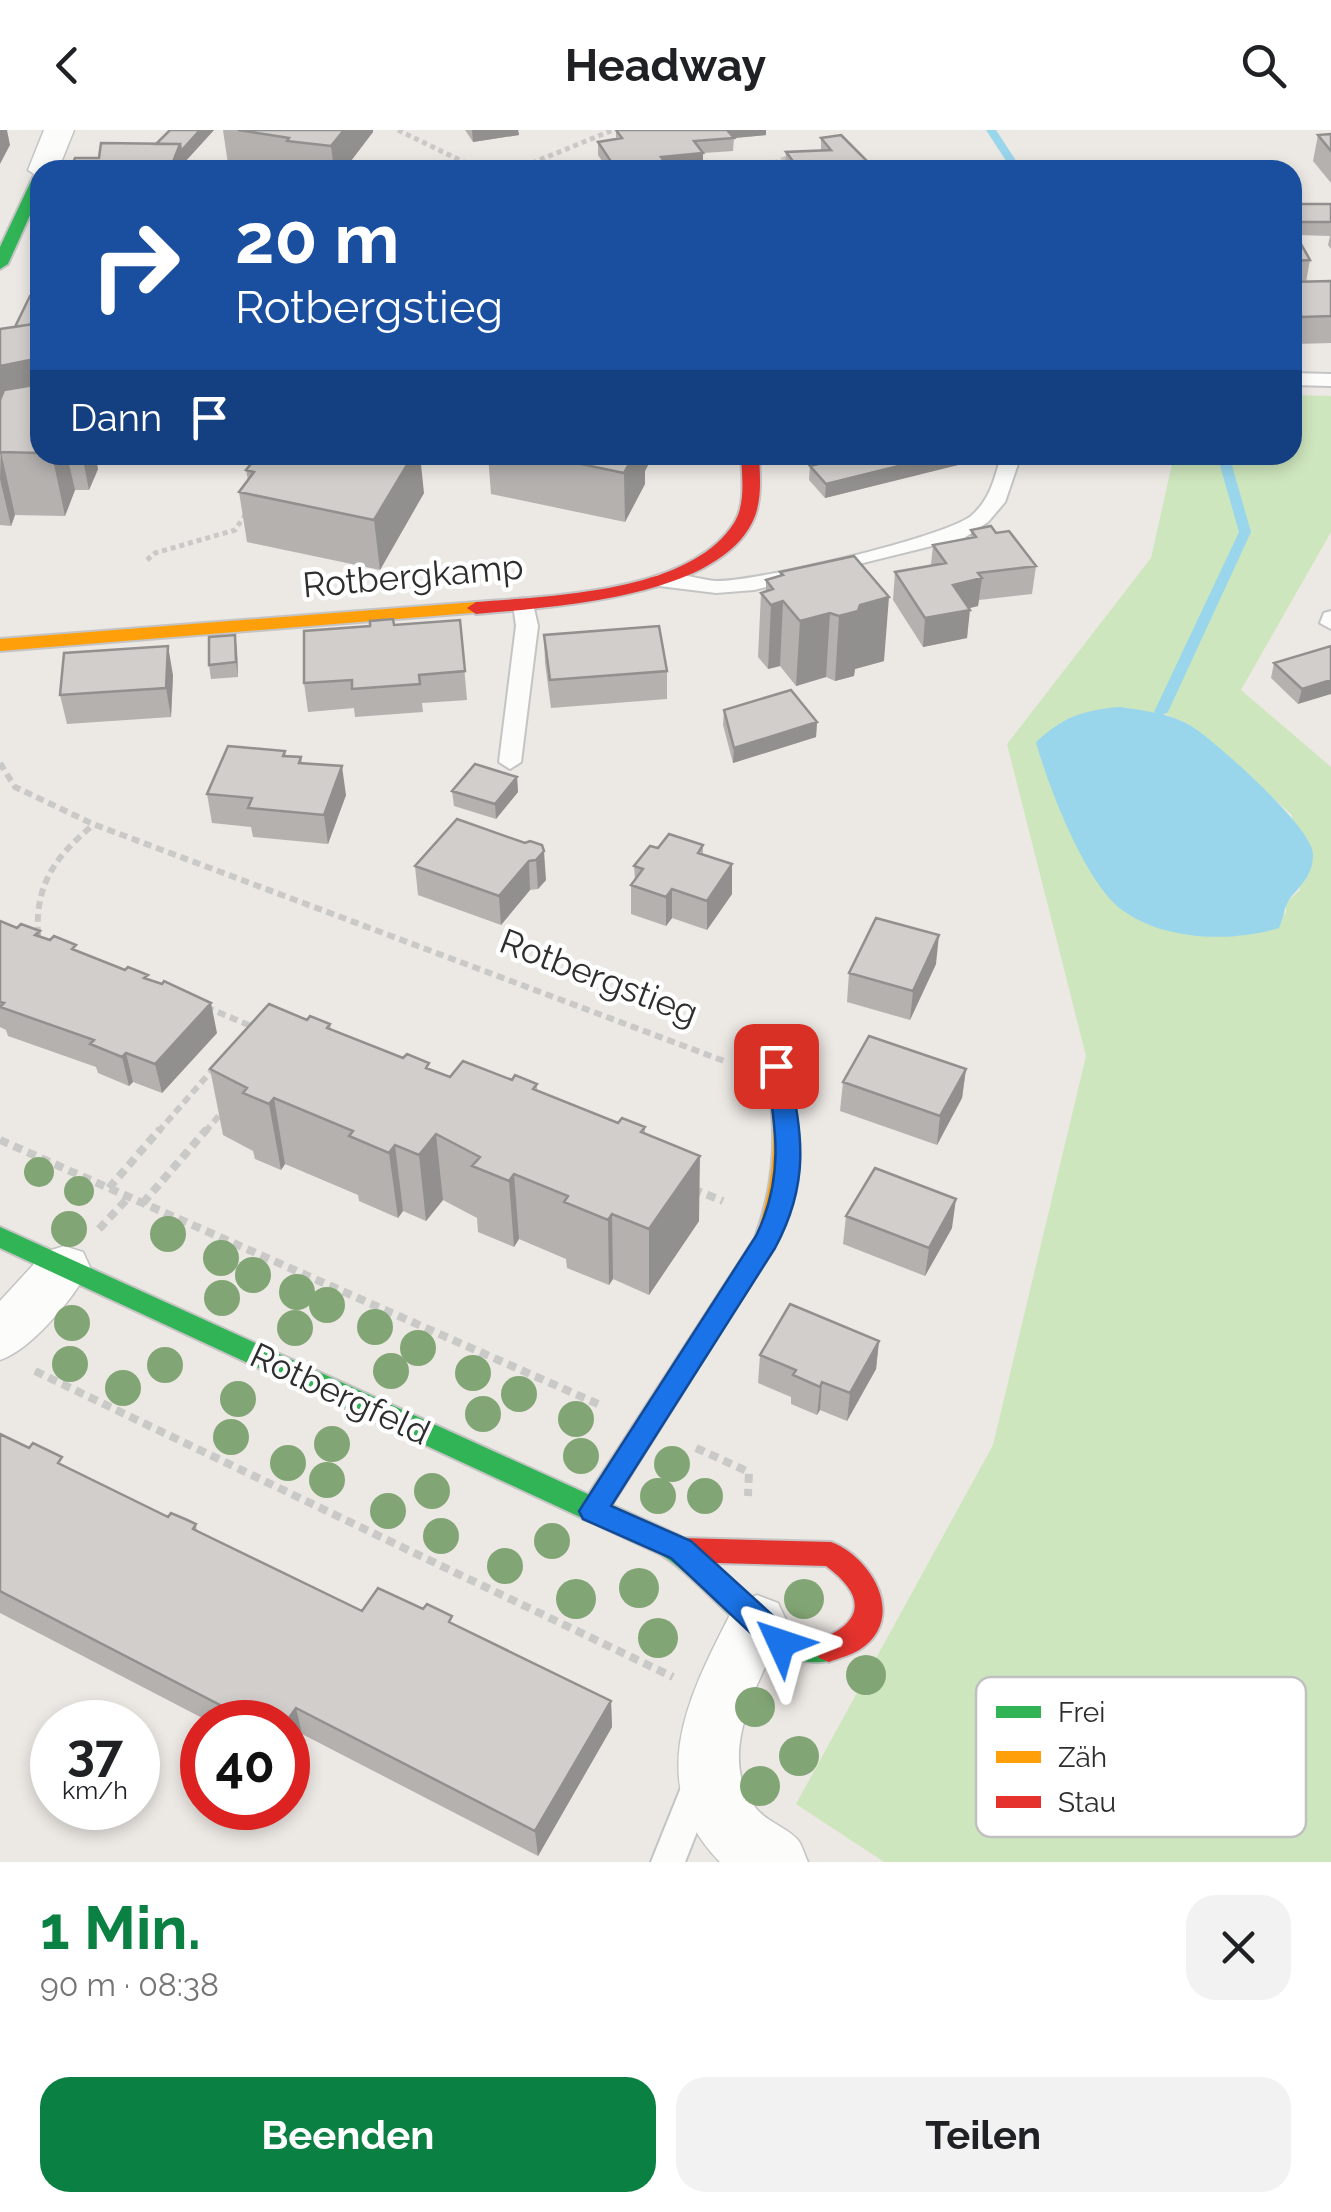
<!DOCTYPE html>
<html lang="de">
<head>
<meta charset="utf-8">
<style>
  :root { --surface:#fff; --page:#f2f2f2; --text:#202124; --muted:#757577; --accent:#0b8043 }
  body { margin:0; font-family:Raleway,sans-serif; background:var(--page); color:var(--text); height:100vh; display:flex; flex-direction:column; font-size:38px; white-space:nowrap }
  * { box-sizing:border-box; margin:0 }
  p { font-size:32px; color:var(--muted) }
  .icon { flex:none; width:55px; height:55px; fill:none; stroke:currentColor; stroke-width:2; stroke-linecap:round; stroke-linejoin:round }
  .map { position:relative; height:1732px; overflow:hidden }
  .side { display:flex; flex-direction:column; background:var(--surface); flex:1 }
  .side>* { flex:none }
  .hud { position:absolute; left:30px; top:30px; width:1272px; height:305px; border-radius:30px; box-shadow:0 5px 15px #0003; background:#1a4fa0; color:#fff; overflow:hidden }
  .speed { position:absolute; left:30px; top:1570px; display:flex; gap:20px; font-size:50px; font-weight:700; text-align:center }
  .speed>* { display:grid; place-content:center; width:130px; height:130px; border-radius:50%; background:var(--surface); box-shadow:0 5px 15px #0003; line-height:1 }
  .speed small { font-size:25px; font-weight:400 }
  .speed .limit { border:15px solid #d22; background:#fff; color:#111 }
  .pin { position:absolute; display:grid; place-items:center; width:85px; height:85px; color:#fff; margin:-42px; border-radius:20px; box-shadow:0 5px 15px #0006 }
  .me { position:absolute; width:110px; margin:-55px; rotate:312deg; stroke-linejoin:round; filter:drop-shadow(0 0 8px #0008) }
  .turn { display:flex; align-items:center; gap:35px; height:210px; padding:0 40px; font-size:45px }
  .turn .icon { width:130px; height:130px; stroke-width:2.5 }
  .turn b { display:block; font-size:70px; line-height:85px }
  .then { display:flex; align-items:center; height:95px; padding:0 40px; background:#0003; gap:20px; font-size:38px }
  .round { display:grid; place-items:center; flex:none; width:105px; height:105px; border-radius:30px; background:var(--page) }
  .headline { display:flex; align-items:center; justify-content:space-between; height:170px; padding:0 40px }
  h1 { font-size:60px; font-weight:700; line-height:75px; color:var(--accent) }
  .button { display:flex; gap:20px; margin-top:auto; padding:20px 40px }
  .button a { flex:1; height:115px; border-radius:30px; background:var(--accent); color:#fff; font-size:40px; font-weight:700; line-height:115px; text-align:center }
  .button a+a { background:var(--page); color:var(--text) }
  header { display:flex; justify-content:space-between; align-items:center; height:130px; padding:0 40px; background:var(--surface); font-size:45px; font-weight:700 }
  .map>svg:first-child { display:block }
  .green { fill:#cee6be; fill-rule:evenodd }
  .water { fill:#99d6ec }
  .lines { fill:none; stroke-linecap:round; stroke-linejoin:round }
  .stream { fill:#99d6ec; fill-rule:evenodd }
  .lane-casing { stroke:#c5c4c5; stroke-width:4 }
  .street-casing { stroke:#c5c4c5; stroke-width:3 }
  .fast-casing { stroke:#c5c4c5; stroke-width:4 }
  .slow-casing { stroke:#c5c4c5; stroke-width:4 }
  .jam-casing { stroke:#c5c4c5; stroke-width:4 }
  .path-far2 { stroke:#c9c9c8; stroke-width:5; stroke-dasharray:5 4; stroke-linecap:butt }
  .path-far1 { stroke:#c9c9c8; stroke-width:6; stroke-dasharray:8 5; stroke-linecap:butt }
  .path { stroke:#c9c9c8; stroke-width:8; stroke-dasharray:9 6; stroke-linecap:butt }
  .lane { fill:#fcfcfb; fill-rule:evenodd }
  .street { fill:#fcfcfb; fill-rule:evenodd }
  .fast { fill:#30b455; fill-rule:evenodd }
  .slow { fill:#ff9f0a; fill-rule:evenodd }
  .jam { fill:#e5322d; fill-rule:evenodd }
  .tree { fill:#82a575 }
  .wall { fill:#b4b1af }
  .shaded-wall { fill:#92908e }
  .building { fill:#d1cecb; stroke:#92908e; stroke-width:2.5 }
  .route { fill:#1a73e8; stroke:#114b97; stroke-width:2.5 }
  .labels { text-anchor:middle; stroke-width:9; stroke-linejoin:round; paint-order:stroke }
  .street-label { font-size:35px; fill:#2e2e2e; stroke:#fff }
  .key { fill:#fff; stroke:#c0c0c0; stroke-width:2.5 }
  .key-label { font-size:28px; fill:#2e2e2e }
</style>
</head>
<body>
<header><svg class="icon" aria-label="back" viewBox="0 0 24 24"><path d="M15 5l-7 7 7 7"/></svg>Headway<svg class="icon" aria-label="search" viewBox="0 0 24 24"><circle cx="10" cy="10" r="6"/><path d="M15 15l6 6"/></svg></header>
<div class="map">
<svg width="1331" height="1732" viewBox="0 0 1331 1732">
  <rect width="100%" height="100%" fill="#ece8e4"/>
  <path class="green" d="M1293,265L1331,266V402L1241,560L1331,637V1732H884L796,1674L993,1315L1086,926L1007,614L1151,428L1174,325H1292ZM1161,582L1195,598L1292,685L1300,760L1286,773V785Z"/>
  <path class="water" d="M1120,577C1146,581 1170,583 1193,597C1217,613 1313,698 1313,724C1313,746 1301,754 1289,770C1284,777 1283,790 1279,798C1230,813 1159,811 1117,776C1083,746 1048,656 1036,612C1063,587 1083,580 1120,577Z"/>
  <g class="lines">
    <path class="stream" d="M986,0H996L1022,40H1012Z
      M1217,325H1229L1251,402L1168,582L1161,586L1154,582L1239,402Z"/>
    <defs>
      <path id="lane" d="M1292,243L1331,244V256L1292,255Z
        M1001,325H1021L1005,372L988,392L964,408L754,460L716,463L659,456L649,450C664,436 696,450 716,451C755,452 943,408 971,386C990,370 995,348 1001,325Z
        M523,468L533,474L538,496L521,632L510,639L499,632L516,496L513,474Z
        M1331,481V499L1320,493L1324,483Z
        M700,1635L712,1640L717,1651L685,1732H651L688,1640Z"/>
      <path id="street" d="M44,0H74L58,40H40V48L28,40Z
        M64,1116L83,1122L90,1137C75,1167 31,1220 0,1230V1171L45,1122Z
        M757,1465L778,1473L787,1492C764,1542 713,1623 755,1677C766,1692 787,1697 798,1710C802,1715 805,1726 808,1732H720C639,1650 694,1556 736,1473Z"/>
      <path id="fast" d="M40,43V63L8,134L0,139V117L33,47Z
        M0,1097L680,1406C722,1432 749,1481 794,1501C808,1507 824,1504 839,1510L843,1519L839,1528C772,1554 711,1454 660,1424L0,1118Z"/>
      <path id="slow" d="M476,472L483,474V482L0,521V509Z
        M777,928L785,930L789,936C802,997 800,1052 778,1111L603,1389L593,1393L583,1389L579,1381L583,1373L755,1108C776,1050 778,996 765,936L769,930Z"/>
      <path id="jam" d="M741,325H759C760,345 762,367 755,386C724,468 551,477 476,484L467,478L476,472C549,466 690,463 734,393C746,374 742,347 741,325Z
        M681,1408L831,1412C872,1427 908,1489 859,1520C851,1525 839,1528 829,1532L819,1528L815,1519L819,1510C866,1491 865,1465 826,1436L681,1432L671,1429L667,1420L671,1411Z"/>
    </defs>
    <use href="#lane" class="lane-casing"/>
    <use href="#street" class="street-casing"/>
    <use href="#fast" class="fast-casing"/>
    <use href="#slow" class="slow-casing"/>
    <use href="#jam" class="jam-casing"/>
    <path class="path-far2" d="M398,0L480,40
      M515,40L613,0
      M756,40L792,26
      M147,430L155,423L235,400L246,384"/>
    <path class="path-far1" d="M0,633L15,657L93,694L724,931
      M38,805C35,754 55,727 93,695
      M206,877L251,896L249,899
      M158,1002L214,938
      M205,1002L223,981"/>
    <path class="path" d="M0,1010L598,1274
      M109,1058L160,999
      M693,1059L723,1071
      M143,1073L207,999
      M99,1099L129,1067
      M35,1241L673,1547
      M696,1318L749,1342L748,1366"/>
    <use href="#lane" class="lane"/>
    <use href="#street" class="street"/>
    <use href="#fast" class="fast"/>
    <use href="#slow" class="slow"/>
    <use href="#jam" class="jam"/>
  </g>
  <g class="tree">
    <circle cx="39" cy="1042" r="15"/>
    <circle cx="79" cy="1061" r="15"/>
    <circle cx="69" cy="1099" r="18"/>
    <circle cx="168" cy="1104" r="18"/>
    <circle cx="221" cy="1128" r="18"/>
    <circle cx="253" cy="1145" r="18"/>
    <circle cx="297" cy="1162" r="18"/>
    <circle cx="222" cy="1168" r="18"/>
    <circle cx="327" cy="1175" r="18"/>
    <circle cx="72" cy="1193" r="18"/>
    <circle cx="375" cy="1197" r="18"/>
    <circle cx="295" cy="1198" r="18"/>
    <circle cx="418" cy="1218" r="18"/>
    <circle cx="70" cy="1234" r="18"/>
    <circle cx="165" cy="1235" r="18"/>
    <circle cx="391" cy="1241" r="18"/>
    <circle cx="473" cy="1243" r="18"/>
    <circle cx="123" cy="1258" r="18"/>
    <circle cx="519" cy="1264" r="18"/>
    <circle cx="238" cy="1269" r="18"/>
    <circle cx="483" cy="1284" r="18"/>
    <circle cx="576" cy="1289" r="18"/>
    <circle cx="231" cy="1307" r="18"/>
    <circle cx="332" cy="1314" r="18"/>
    <circle cx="581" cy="1326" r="18"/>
    <circle cx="288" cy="1333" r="18"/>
    <circle cx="672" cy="1334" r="18"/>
    <circle cx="327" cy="1350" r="18"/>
    <circle cx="432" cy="1361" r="18"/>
    <circle cx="658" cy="1366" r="18"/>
    <circle cx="705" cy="1366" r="18"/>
    <circle cx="388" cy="1381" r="18"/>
    <circle cx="441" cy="1406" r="18"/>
    <circle cx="552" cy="1411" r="18"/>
    <circle cx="505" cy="1436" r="18"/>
    <circle cx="639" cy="1458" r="20"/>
    <circle cx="576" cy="1469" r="20"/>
    <circle cx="804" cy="1469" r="20"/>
    <circle cx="658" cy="1508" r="20"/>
    <circle cx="866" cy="1545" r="20"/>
    <circle cx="755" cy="1577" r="20"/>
    <circle cx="799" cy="1626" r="20"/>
    <circle cx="760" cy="1656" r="20"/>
  </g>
  <path class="wall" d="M170,0H214L183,34L184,40H70L156,14Z
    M223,0H373V2L344,40H266L228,34Z
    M465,0H518L519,5L473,12Z
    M616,0H766V5L734,8L733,21L703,23V36L669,40H581V34L602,31L598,25V12L616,10Z
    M1331,4V53L1313,31L1318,5Z
    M821,8L876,40H755V36L785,35L786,22L821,20Z
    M1292,74H1331V119L1328,115L1330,106L1297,105L1310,130L1306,152L1331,151V213L1296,214L1292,207Z
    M40,167V325H95L98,339L89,360H75L65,386L15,385L11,396L0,395V199L15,197Z
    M488,325H653L645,341V354L625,392L491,364Z
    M966,333L825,368L809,350L810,336Z
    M246,340L424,363L380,440L247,412L239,362L248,350Z
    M971,400L996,403L1036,436L1032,464L979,470L978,476L969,478L967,508L923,517L893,470L895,442L931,435L933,415L971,408Z
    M854,426L884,531L855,539L854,546L835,551L826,547L796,556L780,536L768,539L758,527L761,463L766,461V450L780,446V442Z
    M460,490L467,570L422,573L423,582L355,587L354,578L308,582L304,553L394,495Z
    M544,505L667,541V569L551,578L545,533Z
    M1331,516L1298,574L1271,548L1274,533Z
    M237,520L238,547L211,549L209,535Z
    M173,545L171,587L67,594L60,565Z
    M724,580L817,592L816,607L733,633L723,595Z
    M285,621L286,626L301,627L302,633L346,665L328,714L253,707L251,697L212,693L207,664Z
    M517,647L518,662L496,689L454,676L452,661Z
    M530,711L546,750L538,759L530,760L501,795L418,765L415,736L525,713Z
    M703,715V725L732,734V764L707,800L672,788L666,796L631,784V755L635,750L634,736L658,718Z
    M0,791L17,798L40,801L41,807L149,850L217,903L162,963L133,952L129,956L98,943L96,937L8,906L6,900L0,897Z
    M936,834L910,890L847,872L849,843Z
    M307,890L330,894L331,900L450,947L512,950L537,954V960L618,993L645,997V1004L699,1091L649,1165L613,1149L609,1155L567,1138L566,1129L519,1109L514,1117L478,1102L477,1088L443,1070L426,1091L403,1081L398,1088L359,1071L358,1065L285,1034L281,1040L255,1029L253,1021L223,1005L210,939Z
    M966,939L962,968L937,1015L840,981L843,952Z
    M846,1086L952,1098L925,1146L843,1114Z
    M879,1211L876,1239L847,1291L820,1280L817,1285L791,1274V1267L758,1253L760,1225Z
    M0,1304L168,1387L196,1394L197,1401L362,1481L453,1494L611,1571L612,1597L538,1726L302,1604L288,1592H210L0,1483Z"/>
  <path class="shaded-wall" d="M0,0H7L10,15L0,34Z
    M200,0H214L183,34L184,40H172L171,37L180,14Z
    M344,0H373V2L344,40H334L331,16Z
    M472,0H518L519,5L473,12Z
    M724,0H766V5L724,9Z
    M703,23V36L669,39L661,27Z
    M40,228V292L0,281V236Z
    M1,322L15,385L11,396L0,349Z
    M52,325H67L75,360L65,386Z
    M82,325H95L98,339L89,360Z
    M413,325H420L424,363L380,440L374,390Z
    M634,325H653L645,341V354L625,392L624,343Z
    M943,325H967L966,333L825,368L826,354Z
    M982,448L978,476L950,483L953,455Z
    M889,467L884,531L855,539L854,546L835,551L839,486L860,475Z
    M783,471L780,536L768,539L771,475Z
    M970,480L967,508L923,517L925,488Z
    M830,483L826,547L796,556L800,491Z
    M235,505L237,520L238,547L236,532Z
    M168,516L173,545L171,587L166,558Z
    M1331,550V564L1298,574L1302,559Z
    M817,592L816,607L733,633L734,618Z
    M342,636L346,665L328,714L324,685Z
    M517,647L518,662L496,689L495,674Z
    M544,721L546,750L538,759L536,730Z
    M529,731L530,760L501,795L499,766Z
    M732,734V764L707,800V771Z
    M672,759V788L666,796V767Z
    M939,805L936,834L910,890L913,861Z
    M211,873L217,903L162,963L155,934Z
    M126,923L133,952L129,956L122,927Z
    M966,939L962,968L937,1015L940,986Z
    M274,968L285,1034L281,1040L269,974Z
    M436,1004L443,1070L426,1091L419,1025Z
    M395,1015L403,1081L398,1088L389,1023Z
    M700,1026L699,1091L649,1165V1099Z
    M514,1044L519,1109L514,1117L509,1051Z
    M956,1069L952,1098L925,1146L929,1118Z
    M612,1084L613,1149L609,1155L608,1090Z
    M879,1211L876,1239L847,1291L850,1263Z
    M822,1252L820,1280L817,1285L820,1257Z
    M611,1571L612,1597L538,1726L535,1701Z
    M296,1578L302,1604L288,1626V1592H286Z"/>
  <path class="building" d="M170,0H200L181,21L180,14H156Z
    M238,0H344L331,16L287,11L289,8Z
    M616,0H727L734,8L694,11L703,23L661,27L669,38L645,40H585L581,34L610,30L598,12L622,8Z
    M1331,4V21L1318,5Z
    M841,5L876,40H758L755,36L796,35L786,22L831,20L821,8Z
    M101,13L180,14L171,37L149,36L148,40H70L75,28H99Z
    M1292,74H1331V92H1292Z
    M1292,98L1310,130L1292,131Z
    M1331,151V186L1302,187L1292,169V152Z
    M30,166L40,167V193L15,197Z
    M40,193V228L0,236V199Z
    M40,254V323L1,322L0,324V270L4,260Z
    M258,325H330L354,328L356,325H413L374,390L239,362L254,342L246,340Z
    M538,325H634L624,343Z
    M855,325H943L826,354L810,336Z
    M991,396L996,403L1009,401L1036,436L978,443L982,448L953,455L970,480L925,488L895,442L946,433L933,415L976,407L971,400Z
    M854,426L889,467L860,475L858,481L839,486L830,483L800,491L783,471L771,475L761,463L773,459L766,450L783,445L780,442Z
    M393,489L394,495L460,490L465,541L419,545L420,554L352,559V550L304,553V501L370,496V491Z
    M659,496L667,541L550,550L544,505Z
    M235,505L236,532L209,535V507Z
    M168,516L166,558L60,565L64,523Z
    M1331,516V550L1302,559L1274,533Z
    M791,560L817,592L734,618L724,580Z
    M228,616L285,621L283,626L301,627L299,633L342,636L324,685L248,678L252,668L207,664Z
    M475,634L517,647L495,674L452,661Z
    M457,689L525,713L530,711L542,715L544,721L536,730L529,731L499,766L415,736Z
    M669,704L703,715L698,723L732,734L707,771L672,759L666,767L631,755L643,739L634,736L650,716L658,718Z
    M876,788L939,805L913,861L849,843Z
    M0,791L17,798L21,794L40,801L35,805L50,810L54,806L76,815L72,819L125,840L128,837L148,845L144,848L162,854L164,851L211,873L155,934L126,923L122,927L90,914L94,910L0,877L4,873L0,872Z
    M269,874L307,890L310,886L330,894L327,898L403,928L407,924L429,933L426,938L450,947L463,931L512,950L515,945L537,954L533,959L618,993L622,988L645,997L641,1002L700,1026L649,1099L612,1084L608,1090L564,1072L568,1066L514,1044L509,1051L472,1036L480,1027L436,1004L419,1025L395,1015L389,1023L349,1006L353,1001L274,968L269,974L243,963L247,958L210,939Z
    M869,906L966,939L940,986L843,952Z
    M875,1038L956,1069L929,1118L846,1086Z
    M790,1174L879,1211L850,1263L822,1252L820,1257L793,1245L796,1240L760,1225Z
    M0,1304L29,1318L33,1313L62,1327L58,1333L168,1387L171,1383L185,1389L196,1394L193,1399L362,1481L378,1458L423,1479L427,1474L452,1486L449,1492L611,1571L535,1701L296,1578L286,1592H253L0,1461Z"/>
  <path class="route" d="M776,927L788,936C803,1006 810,1053 775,1118L611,1376L691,1411L792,1503L796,1513L792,1522L781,1526L771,1522L671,1428L583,1389L579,1381L756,1106C784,1049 777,997 765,936Z"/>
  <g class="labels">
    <g class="street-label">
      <text transform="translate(413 446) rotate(-5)" y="12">Rotbergkamp</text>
      <text transform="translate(599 847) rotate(21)" y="12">Rotbergstieg</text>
      <text transform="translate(340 1264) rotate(25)" y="12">Rotbergfeld</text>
    </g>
  </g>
  <rect x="976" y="1547" width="330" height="160" rx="15" class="key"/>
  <rect x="996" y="1576" width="45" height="12" fill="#30b455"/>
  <rect x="996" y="1621" width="45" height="12" fill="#ff9f0a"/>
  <rect x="996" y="1666" width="45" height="12" fill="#e5322d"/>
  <g class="key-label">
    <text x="1058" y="1592">Frei</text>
    <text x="1058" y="1637">Zäh</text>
    <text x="1058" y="1682">Stau</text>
  </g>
</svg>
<div class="speed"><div>37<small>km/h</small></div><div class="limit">40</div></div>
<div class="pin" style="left:776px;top:936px;background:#d93025"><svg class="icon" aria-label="arrive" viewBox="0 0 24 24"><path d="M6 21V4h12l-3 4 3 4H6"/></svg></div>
<svg class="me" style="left:781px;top:1513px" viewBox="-20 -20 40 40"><path d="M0-17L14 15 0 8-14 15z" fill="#1a73e8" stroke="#fff" stroke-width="4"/></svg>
<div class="hud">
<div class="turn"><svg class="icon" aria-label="right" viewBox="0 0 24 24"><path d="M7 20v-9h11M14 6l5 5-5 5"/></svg><div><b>20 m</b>Rotbergstieg</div></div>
<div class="then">Dann<svg class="icon" aria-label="arrive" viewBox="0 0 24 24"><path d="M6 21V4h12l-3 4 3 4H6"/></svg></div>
</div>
</div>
<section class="side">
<div class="headline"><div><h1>1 Min.</h1><p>90 m · 08:38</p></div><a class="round"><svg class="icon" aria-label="close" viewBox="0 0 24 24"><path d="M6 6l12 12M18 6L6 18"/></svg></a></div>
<div class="button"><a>Beenden</a><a>Teilen</a></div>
</section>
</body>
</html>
